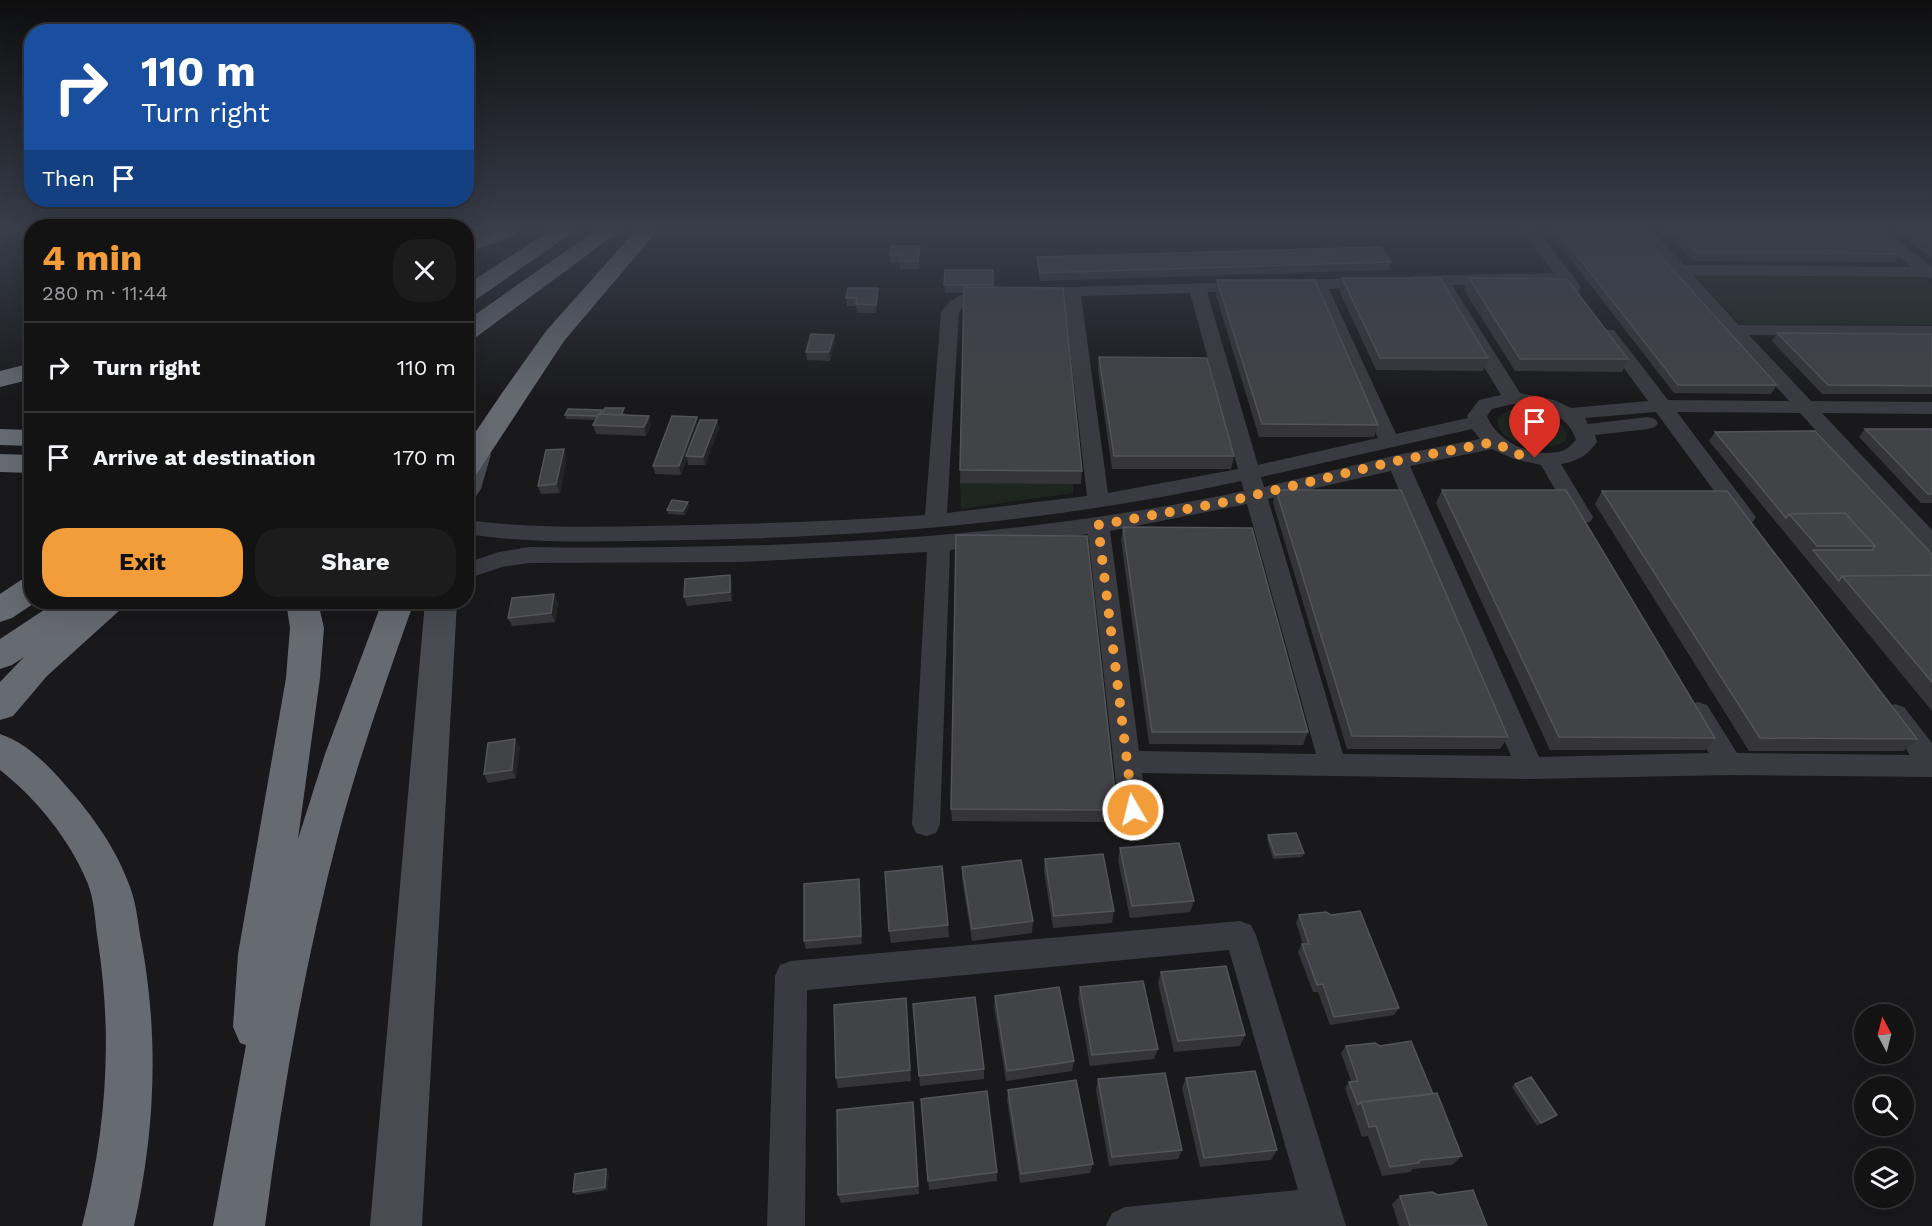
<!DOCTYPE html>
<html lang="en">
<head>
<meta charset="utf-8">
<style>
  :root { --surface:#131314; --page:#1c1c1d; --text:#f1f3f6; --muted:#9d9ea0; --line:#323234; --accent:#f29d3a }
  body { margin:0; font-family:"Work Sans",sans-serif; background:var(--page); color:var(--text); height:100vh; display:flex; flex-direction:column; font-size:22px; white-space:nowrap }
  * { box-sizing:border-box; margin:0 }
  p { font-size:20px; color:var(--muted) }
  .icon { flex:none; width:33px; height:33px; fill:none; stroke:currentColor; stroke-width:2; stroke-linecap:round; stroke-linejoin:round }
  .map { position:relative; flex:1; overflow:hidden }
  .details { position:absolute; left:24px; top:219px; width:450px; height:390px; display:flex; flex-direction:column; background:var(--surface); border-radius:24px; box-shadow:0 6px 24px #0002,0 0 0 2px var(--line) }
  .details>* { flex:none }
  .guide { position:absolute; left:24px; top:24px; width:450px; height:183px; border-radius:24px; box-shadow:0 6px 24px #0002,0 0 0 2px var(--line); background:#1a4fa0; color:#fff; overflow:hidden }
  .needle { width:39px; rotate:353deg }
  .controls { position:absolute; left:1854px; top:1004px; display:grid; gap:12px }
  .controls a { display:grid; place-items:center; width:60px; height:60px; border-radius:50%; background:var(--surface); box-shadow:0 6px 24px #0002,0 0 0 2px var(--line); font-size:30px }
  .pin { position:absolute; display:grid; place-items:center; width:51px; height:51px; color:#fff; margin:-62px -26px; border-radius:50% 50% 50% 0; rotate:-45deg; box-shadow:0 0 6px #0007 }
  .pin .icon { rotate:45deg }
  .me { position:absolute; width:66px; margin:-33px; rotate:352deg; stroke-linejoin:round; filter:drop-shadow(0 0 4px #0008) }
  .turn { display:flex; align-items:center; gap:21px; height:126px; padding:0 18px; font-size:27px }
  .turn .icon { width:78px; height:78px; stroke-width:2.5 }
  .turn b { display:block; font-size:42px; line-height:51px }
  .then { display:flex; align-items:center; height:57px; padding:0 18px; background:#0003; gap:12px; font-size:22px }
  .round { display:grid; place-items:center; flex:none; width:63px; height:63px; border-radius:24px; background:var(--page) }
  .head { display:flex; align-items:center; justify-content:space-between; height:102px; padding:0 18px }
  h1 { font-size:36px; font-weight:700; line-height:45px; color:var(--accent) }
  .primary-button { display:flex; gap:12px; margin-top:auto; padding:12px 18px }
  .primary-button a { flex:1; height:69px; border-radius:24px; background:var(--accent); color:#111; font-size:24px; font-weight:700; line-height:69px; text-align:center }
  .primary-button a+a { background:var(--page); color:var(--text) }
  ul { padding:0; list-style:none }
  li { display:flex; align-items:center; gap:18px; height:90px; padding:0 18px; border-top:2px solid var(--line) }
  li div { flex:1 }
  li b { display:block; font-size:22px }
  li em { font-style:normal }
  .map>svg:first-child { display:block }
  .green { fill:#1f261f }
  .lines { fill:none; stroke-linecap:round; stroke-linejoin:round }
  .street { fill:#3a3b40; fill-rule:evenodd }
  .secondary { fill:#484b50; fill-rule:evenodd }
  .highway { fill:#666a71; fill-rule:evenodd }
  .wall { fill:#353539 }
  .shaded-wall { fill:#242427 }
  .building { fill:#424347; stroke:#525459; stroke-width:1.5 }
  .route { stroke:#f29d3a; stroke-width:10; stroke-dasharray:0 18 }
</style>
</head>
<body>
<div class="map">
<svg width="1932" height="1226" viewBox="0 0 1932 1226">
  <rect width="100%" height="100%" fill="#19191b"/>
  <path class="green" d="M1694,275L1922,276L1932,284V325L1740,324Z
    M1518,409C1537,410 1559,415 1567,434L1566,440C1549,455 1494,445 1498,418L1509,410Z
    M960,483H1073V493L961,509Z"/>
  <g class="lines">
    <path class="street" d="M1523,230H1538L1581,287L1579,291H1567L1561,283L1452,285L1520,393L1554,400L1571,408L1648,401L1599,334L1602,330H1614L1668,400L1789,401L1635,230H1651L1684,265L1911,267L1868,230H1885L1932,267V278L1923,277L1693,275L1739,325L1932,326V336L1749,335L1811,401L1932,402V414L1822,413L1932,530V552L1924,549L1800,413L1677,412L1756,517L1753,522L1745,524L1737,522L1656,412L1585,418L1588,424L1648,417L1655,419L1658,423L1655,427L1648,429L1595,435L1597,442C1588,455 1576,462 1561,464L1593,517L1590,522L1582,524L1574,522L1541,465L1514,459L1492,449L1410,466L1539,757L1709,753L1685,712L1689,705L1698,702L1707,705L1737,753L1910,755L1882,714L1886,707L1895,704L1904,707L1932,743V777L1729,775L1530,779L1142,773L1147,810L1143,818L1133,822L1123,818L1119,810L1088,534L950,550L940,824L936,833L926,836L916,833L912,824L927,552L742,562L529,563L502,567L466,579V563L499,552L529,547C769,550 1008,541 1244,491L1241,481C1059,521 875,537 688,540C614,541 540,545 466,534V520C528,528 588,527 650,526C742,524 833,522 925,515L941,312C954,292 980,285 1003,290L1006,294L1003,298C987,302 970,297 959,312L947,513L1087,496L1064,297H1026L1023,293L1026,289L1032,288L1252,282L1254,286L1246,291L1207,292L1258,465L1378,438L1312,289L1284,290L1276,285L1284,280L1378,278L1380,282L1378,286L1372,287L1329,289L1396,434L1468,418L1467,416L1479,400L1501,395L1435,286H1410L1402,281L1410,276L1554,273ZM1190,293L1238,469L1108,493L1081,296ZM1513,404C1539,407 1568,413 1576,440C1572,444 1567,450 1561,451C1534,459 1497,442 1487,416L1492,409ZM1472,429L1480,439L1397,455L1264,487L1261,477ZM1391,471L1511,756L1343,754L1268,499ZM1247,504L1316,754L1139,751L1110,531Z
      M1240,921L1251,925L1256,935L1346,1226H1106L1112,1213L1125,1207L1298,1190L1229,950L807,990L805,1226H767L775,976L780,965L791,961Z"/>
    <path class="secondary" d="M477,445L487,448L491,454L481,489L476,496L466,498V449Z
      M425,602H457L422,1226H370Z"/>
    <path class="highway" d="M487,230H517L515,235L466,253V239Z
      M551,230H576L474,301L466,303V285Z
      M596,230H621L475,338L466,340V321Z
      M636,230H658L564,341L476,475L466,478V446L502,393L546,331Z
      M32,363V379L0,387V371Z
      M0,429L32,430V446L0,445Z
      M0,454L32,455V473L0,472Z
      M32,577V602H36L12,618L0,622V594L21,580Z
      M56,602H124L120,610L47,676L13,716L0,720V682L24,657L12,665L0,669V639Z
      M286,602H318L324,628L320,678L298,839L325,754L382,602H414C387,678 360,754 339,832C305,962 282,1093 265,1226H213L246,1045L240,1043L233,1027L238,954L286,678L290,628Z
      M0,734C27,743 49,766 67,787C93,816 117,850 130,887C137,905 138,926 142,945C159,1040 155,1132 134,1226H82C106,1132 113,1039 98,942C95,923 95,902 88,884C71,841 36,798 0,770Z"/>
  </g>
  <path class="wall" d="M1548,230H1637L1777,385L1771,394L1674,393Z
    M1664,230H1872L1900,254L1895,262L1693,261Z
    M1896,230H1932V259Z
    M920,246L919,269H900V263H890V255Z
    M1037,257L1391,262L1389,270L1040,281L1037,265Z
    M993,270V287L1082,471L1081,484L960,483L964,293H945L944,285Z
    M1342,278L1488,358L1483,371L1376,370L1339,290Z
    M1469,278L1628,359L1622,372L1515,371L1464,290Z
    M1217,280L1378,425L1374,437H1259L1215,292Z
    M879,296L876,313H857L856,306H847L846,298Z
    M1777,333L1932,334V394H1822L1772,341Z
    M834,335L835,343L830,361L807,360L806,352Z
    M1099,357L1234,456L1231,469H1112L1098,370Z
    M603,412L625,413L624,415L651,425L646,436L596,434L593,425L596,420L566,419L565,415Z
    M717,420L719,429L705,465H688L687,458L681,475L655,474L653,466L698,425Z
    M1865,429H1932V503H1921L1859,437Z
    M1715,432L1932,554V711L1709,441Z
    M567,457L560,493L541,494L538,486Z
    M1276,490L1508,737L1500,749H1347L1273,503Z
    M1442,490L1715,738L1705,750H1550L1436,503Z
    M1602,491L1917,739L1903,751H1749L1595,504Z
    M689,506L685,515L668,514L667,510Z
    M1123,527L1308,732L1303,745L1149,744L1121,540Z
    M730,575L732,584V601L687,606L684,597Z
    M558,603L555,622L512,626L508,618Z
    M520,747L516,778L488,783L484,774Z
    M951,809L1117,810L1115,822L952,821Z
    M1268,835L1304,853L1302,857L1273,859L1267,839Z
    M1120,848L1194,901L1190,912L1130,918L1118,860Z
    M1045,859L1114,911L1112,923L1053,928L1044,871Z
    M962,867L1033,921L1032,933L972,941L962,879Z
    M860,887L862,944L806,949L804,941Z
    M1299,915L1399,1008L1394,1015L1330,1025L1318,992H1313L1298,952L1302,944H1303L1296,923Z
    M948,925L949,937L891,943L889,931Z
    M1161,972L1245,1035L1240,1046L1174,1052L1158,983Z
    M1080,987L1158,1049L1154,1059L1090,1066L1078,998Z
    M995,996L1074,1061L1072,1071L1006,1081L994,1007Z
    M906,998L911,1081L838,1088L836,1078Z
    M913,1004L984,1069V1079L920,1086Z
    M1346,1046L1433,1094L1462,1156L1452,1165L1413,1169L1410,1172L1382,1176L1368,1136L1362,1137L1345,1088L1349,1082L1351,1081L1341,1053Z
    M1186,1078L1277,1150L1271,1160L1200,1167L1182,1088Z
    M1098,1079L1182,1150L1178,1159L1109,1166L1096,1090Z
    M1515,1084L1557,1115L1553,1118L1537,1126L1512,1087Z
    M1008,1090L1093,1164L1090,1173L1020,1183L1007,1100Z
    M921,1099L997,1172V1181L929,1190Z
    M914,1112L919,1194L841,1203L838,1195Z
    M606,1169L609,1172L607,1190L576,1195L573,1192Z
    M1400,1196L1487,1226H1399L1392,1204Z"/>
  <path class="shaded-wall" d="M878,288L879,296L876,313V305Z
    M834,335L835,343L830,361L829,352Z
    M649,416L651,425L646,436L644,427Z
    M697,417L698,426L686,456L687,458L681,475L679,466Z
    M717,420L719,429L705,465L703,457Z
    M564,449L567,457L560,493L556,484Z
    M688,502L689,506L685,515L683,511Z
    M730,575L732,584V601L730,592Z
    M554,594L558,603L555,622L551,613Z
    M515,739L520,747L516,778L512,770Z
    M859,879L860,887L862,944L861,936Z
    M1557,1115L1553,1118L1537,1126L1541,1123Z
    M606,1169L609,1172L607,1190L605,1187Z"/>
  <path class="building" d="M1557,230H1637L1777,385H1678Z
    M1675,230H1872L1900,254L1697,253Z
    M1911,230H1932V247Z
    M891,246H920L918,261H900L901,255H890Z
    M1381,247L1391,262L1040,273L1037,257Z
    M945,270H993V285H944Z
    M1342,278H1440L1488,358H1380Z
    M1469,278L1567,279L1628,359H1520Z
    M1217,280H1315L1378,425L1262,424Z
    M964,287L1063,288L1082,471L960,470Z
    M848,288H878L876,305L856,304L857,298H846Z
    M1777,333L1932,334V386L1828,385Z
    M811,334L834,335L829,352H806Z
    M1099,357L1207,358L1234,456H1114Z
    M605,408H624L621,415L602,414Z
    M568,409L602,410L600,414H599L598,416L565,415Z
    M599,414L649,416L644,427L593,425Z
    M672,416L697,417L679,466H653Z
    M700,420H717L703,457L686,456Z
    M1865,429H1932V494H1928Z
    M1815,431L1932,554V575L1842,576L1839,581L1813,550H1872L1875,546L1845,513L1789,514L1786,518L1715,432Z
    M564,449L556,484L538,486L546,450Z
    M1276,490H1401L1508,737L1352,736Z
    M1442,490H1566L1715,738L1559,737Z
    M1602,491H1727L1917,739L1760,738Z
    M672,500L688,502L683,511L667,510Z
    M1845,513L1875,546H1817L1789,514Z
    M1123,527L1252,528L1308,732H1152Z
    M956,535L1087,536L1117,810L951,809Z
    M730,575V592L684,597L685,579Z
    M1932,575V682L1842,576Z
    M554,594L551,613L508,618L512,598Z
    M515,739L512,770L484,774L488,743Z
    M1296,833L1304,853L1275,855L1268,835Z
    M1179,843L1194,901L1132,906L1120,848Z
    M1103,854L1114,911L1054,916L1045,859Z
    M1021,860L1033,921L972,929L962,867Z
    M942,866L948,925L889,931L885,872Z
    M859,879L861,936L804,941V884Z
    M1360,911L1399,1008L1334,1017L1323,984L1317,985L1302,944H1309L1299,915L1326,912L1331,915Z
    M1226,966L1245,1035L1178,1041L1161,972Z
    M1143,981L1158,1049L1092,1055L1080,987Z
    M1059,987L1074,1061L1007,1071L995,996Z
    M975,997L984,1069L919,1076L913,1004Z
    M906,998L910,1070L836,1078L834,1005Z
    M1411,1041L1433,1094L1361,1102L1358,1105L1349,1082L1358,1081L1346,1046L1375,1043L1380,1046Z
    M1255,1071L1277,1150L1204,1158L1186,1078Z
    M1165,1073L1182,1150L1112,1157L1098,1079Z
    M1531,1077L1557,1115L1541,1123L1515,1084Z
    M1076,1080L1093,1164L1021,1174L1008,1090Z
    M987,1091L997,1172L928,1181L921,1099Z
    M1437,1093L1462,1156L1421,1160L1418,1163L1390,1167L1376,1126L1369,1127L1361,1102Z
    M913,1102L918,1186L838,1195L837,1110Z
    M606,1169L605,1187L573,1192L575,1174Z
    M1473,1190L1487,1226H1410L1400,1196L1432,1192L1438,1195Z"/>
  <linearGradient id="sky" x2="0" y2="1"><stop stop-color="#0e0e0f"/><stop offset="0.57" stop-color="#383e4a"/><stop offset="1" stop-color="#383e4a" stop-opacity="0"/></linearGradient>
  <rect width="1932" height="402" fill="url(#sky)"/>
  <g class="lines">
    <path class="route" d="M1133,810L1098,525L1226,502L1396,461L1494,442L1517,454L1535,458"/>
  </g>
</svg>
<div class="controls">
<a><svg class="needle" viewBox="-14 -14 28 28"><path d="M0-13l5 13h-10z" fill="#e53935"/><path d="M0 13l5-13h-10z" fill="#9d9ea0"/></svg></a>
<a><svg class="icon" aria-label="search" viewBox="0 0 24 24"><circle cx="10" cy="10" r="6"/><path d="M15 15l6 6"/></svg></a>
<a><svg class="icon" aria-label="layers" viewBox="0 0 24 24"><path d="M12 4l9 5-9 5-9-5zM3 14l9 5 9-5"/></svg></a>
</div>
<div class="pin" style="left:1535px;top:458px;background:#d93025"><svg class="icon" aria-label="arrive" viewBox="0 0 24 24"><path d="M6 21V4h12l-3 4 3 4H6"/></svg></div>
<svg class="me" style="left:1133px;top:810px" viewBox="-20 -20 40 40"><circle r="17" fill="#f29d3a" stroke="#fff" stroke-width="3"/><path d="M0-11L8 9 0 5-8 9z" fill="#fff"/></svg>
<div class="guide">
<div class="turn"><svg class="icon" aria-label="right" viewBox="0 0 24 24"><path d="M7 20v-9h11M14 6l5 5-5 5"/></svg><div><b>110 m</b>Turn right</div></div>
<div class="then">Then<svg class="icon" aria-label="arrive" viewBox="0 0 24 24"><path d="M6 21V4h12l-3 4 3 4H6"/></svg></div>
</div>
<section class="details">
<div class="head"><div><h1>4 min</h1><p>280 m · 11:44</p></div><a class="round"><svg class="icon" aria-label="close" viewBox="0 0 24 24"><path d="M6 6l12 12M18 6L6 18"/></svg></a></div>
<ul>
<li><svg class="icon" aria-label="right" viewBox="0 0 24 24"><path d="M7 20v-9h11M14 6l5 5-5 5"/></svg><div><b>Turn right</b></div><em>110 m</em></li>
<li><svg class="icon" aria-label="arrive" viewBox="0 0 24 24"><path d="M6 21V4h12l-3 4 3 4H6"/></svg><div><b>Arrive at destination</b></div><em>170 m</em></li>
</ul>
<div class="primary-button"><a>Exit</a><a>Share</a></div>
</section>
</div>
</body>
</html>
